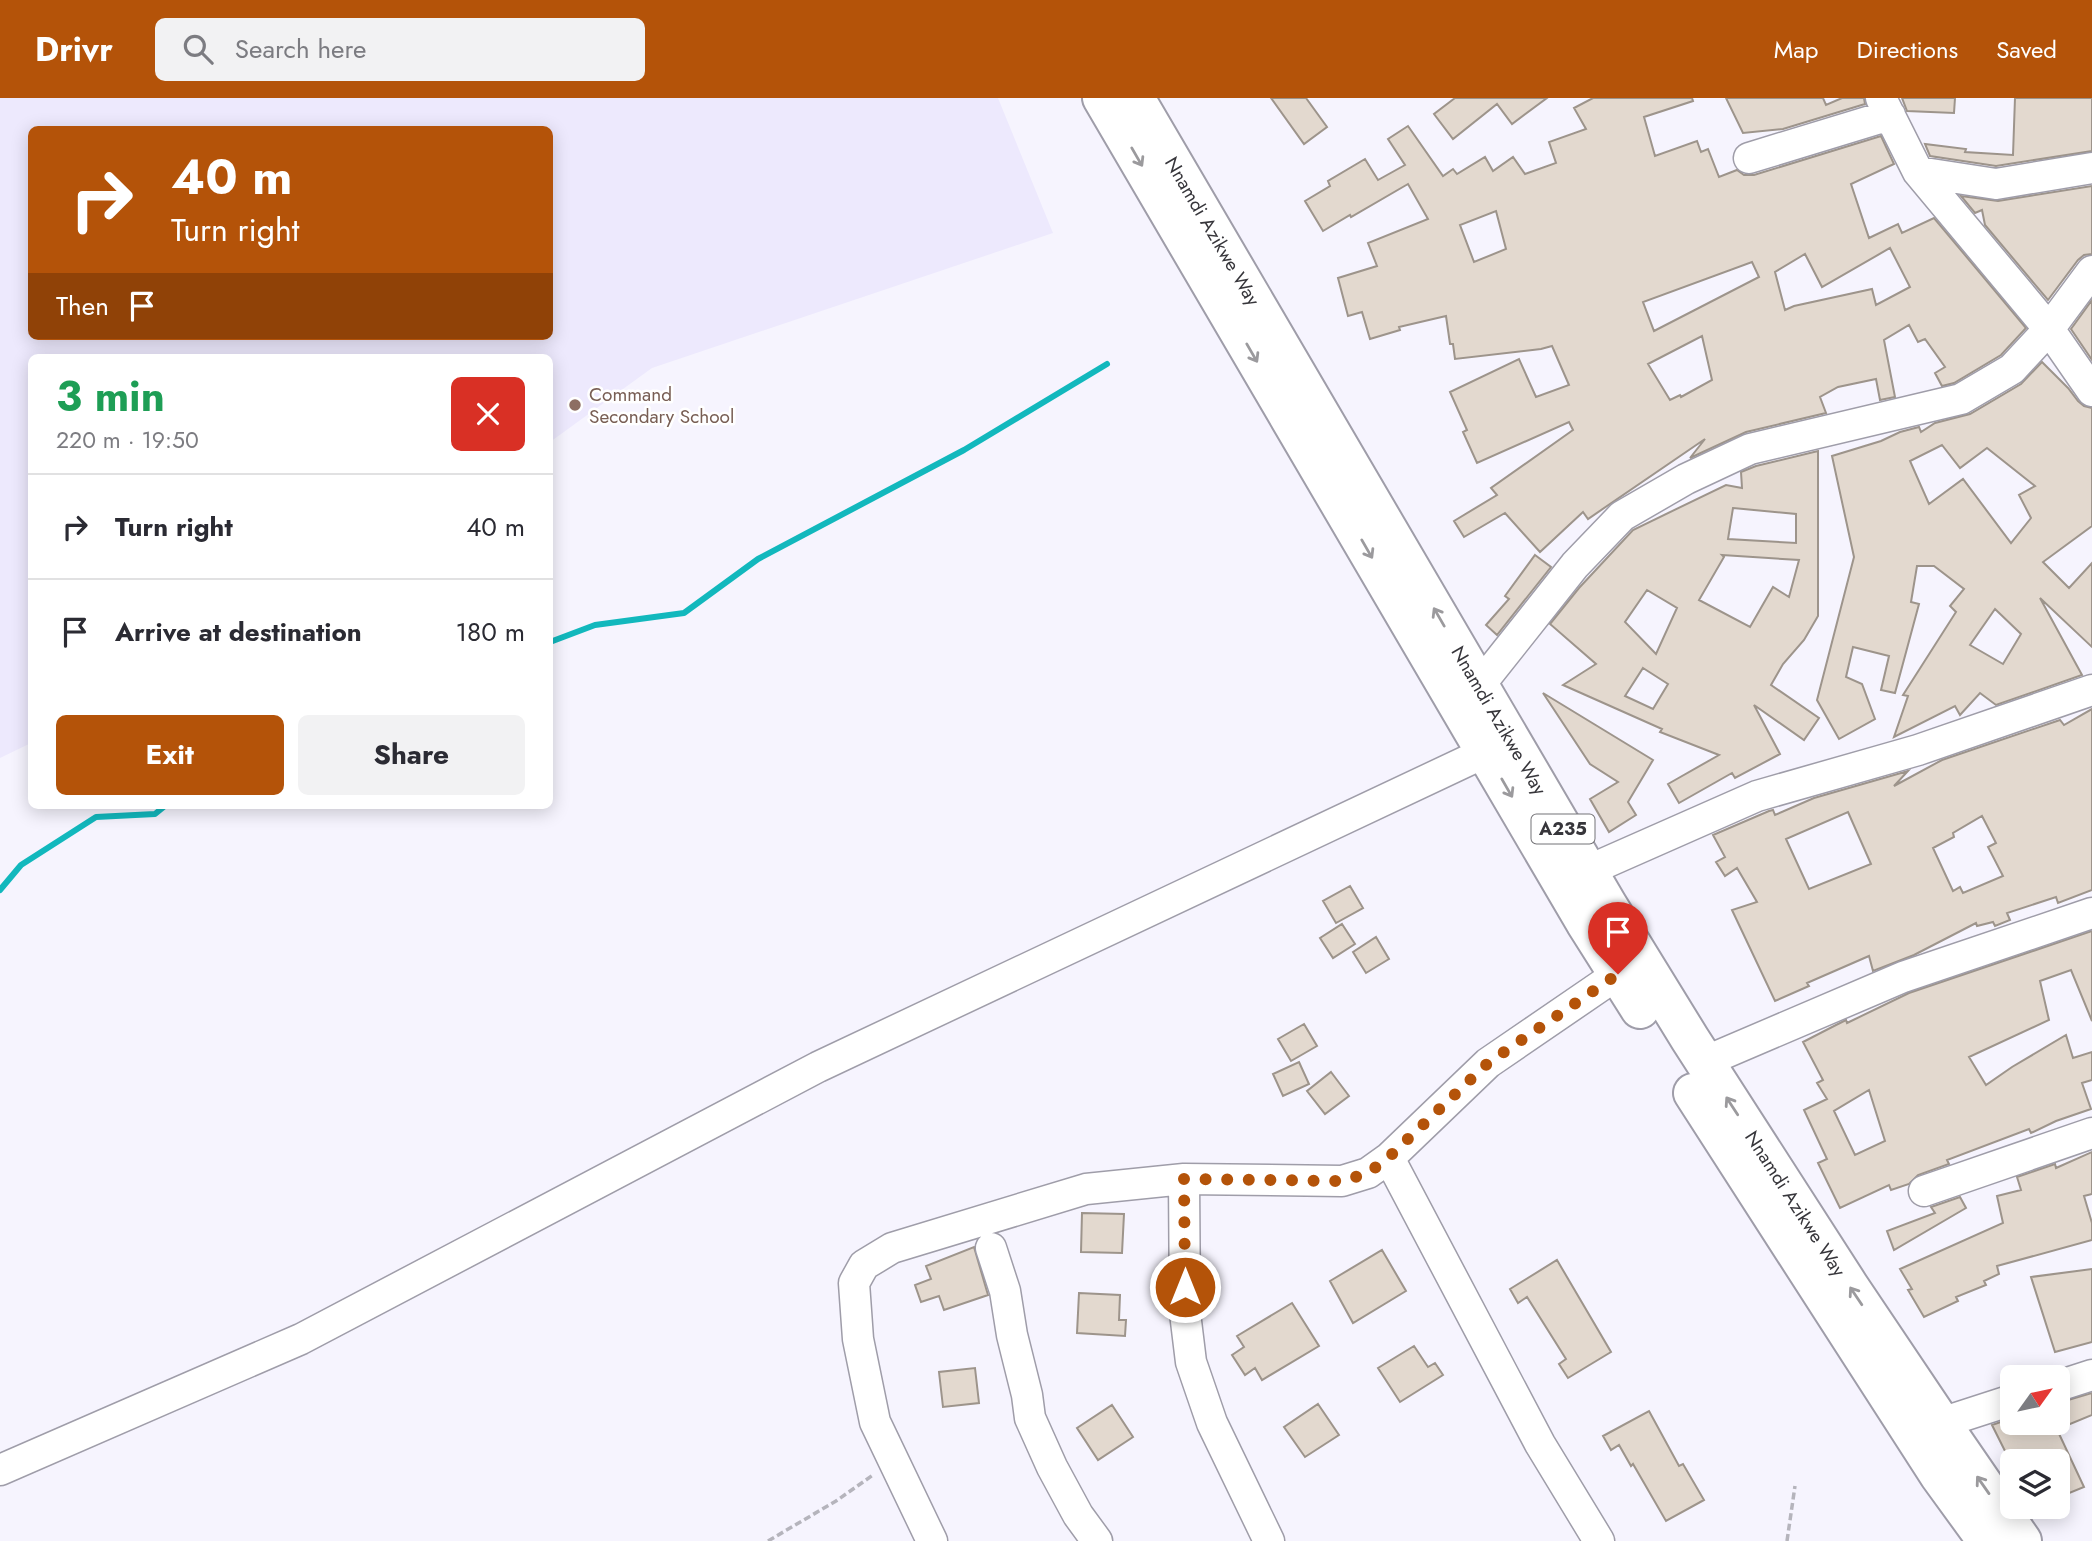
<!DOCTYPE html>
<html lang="en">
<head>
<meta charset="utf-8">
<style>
  :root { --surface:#fff; --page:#f2f2f3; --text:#2b2b33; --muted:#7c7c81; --line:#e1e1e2; --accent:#b45309 }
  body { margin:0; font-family:Jost,sans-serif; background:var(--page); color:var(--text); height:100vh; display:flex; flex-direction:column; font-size:26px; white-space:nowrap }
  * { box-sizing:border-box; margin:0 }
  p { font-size:23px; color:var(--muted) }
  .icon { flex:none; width:38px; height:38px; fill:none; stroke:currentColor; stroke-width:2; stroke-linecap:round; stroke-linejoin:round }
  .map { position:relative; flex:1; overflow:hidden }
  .drawer { position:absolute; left:28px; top:256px; width:525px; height:455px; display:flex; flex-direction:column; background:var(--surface); border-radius:10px; box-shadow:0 4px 18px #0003 }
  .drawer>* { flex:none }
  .top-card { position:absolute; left:28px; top:28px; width:525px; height:214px; border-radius:10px; box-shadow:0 4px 18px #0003; background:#b45309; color:#fff; overflow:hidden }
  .needle { width:46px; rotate:57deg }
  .buttons { position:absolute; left:2000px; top:1267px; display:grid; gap:14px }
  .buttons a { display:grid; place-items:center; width:70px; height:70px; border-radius:10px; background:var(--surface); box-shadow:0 4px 18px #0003; font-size:35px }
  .pin { position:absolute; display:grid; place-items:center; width:60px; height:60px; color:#fff; margin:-72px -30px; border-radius:50% 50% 50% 0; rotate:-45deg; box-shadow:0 0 7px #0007 }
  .pin .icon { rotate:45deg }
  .me { position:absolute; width:77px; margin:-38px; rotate:0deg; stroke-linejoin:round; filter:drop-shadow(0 0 5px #0008) }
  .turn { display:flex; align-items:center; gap:24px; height:147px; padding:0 28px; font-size:32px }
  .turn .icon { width:91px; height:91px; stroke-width:2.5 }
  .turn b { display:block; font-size:49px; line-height:60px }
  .then { display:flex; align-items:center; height:66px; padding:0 28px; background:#0003; gap:14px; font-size:26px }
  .round { display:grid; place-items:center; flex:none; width:74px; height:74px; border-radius:10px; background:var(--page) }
  .headline { display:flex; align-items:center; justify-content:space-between; height:119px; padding:0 28px }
  h1 { font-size:42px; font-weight:700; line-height:52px; color:#1e9e55 }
  .action { display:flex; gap:14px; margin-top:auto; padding:14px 28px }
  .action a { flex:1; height:80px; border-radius:10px; background:var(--accent); color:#fff; font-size:28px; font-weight:700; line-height:80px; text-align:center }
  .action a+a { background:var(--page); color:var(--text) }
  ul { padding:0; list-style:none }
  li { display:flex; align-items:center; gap:21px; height:105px; padding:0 28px; border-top:2px solid var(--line) }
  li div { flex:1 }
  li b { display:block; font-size:26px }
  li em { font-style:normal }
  header { display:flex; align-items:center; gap:42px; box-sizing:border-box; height:98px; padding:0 35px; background:var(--accent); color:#fff }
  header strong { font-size:33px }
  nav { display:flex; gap:38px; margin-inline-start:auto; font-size:24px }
  .search { width:490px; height:63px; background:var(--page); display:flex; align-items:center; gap:18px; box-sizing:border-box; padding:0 24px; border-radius:10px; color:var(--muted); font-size:26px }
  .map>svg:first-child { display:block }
  .built { fill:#ede9fd; fill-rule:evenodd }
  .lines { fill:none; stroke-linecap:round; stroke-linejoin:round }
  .stream { stroke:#12b8bd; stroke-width:6 }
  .building { fill:#e3d9cf; stroke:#9d948b; stroke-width:2; fill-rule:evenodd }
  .minor-casing { stroke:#9f9da9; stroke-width:33 }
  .highway-casing { stroke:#9f9da9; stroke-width:42 }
  .path { stroke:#b5b4bc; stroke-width:3.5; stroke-dasharray:7 3.5; stroke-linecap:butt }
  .minor { stroke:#fff; stroke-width:30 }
  .highway { stroke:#fff; stroke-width:38 }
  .oneway { stroke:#9b9a9d }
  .route { stroke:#b45309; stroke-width:12; stroke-dasharray:0 21.6 }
  .education-dot { fill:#8d6e63; stroke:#fff; stroke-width:2.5 }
  .labels { text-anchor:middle; stroke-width:5; stroke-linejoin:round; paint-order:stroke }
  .shield { fill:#fff; stroke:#737276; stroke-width:2 }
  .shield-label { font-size:18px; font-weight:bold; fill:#37363b }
  .street-label { font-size:19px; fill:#37363b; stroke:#fff }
  .education-label { font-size:19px; fill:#785e54; stroke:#fff; text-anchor:start }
</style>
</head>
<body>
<header>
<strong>Drivr</strong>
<div class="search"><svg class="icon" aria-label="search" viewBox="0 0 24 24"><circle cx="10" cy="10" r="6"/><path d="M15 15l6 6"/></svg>Search here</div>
<nav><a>Map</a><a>Directions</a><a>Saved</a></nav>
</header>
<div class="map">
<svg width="2092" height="1443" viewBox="0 0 2092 1443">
  <rect width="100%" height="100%" fill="#f6f4fe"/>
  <path class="built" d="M0,0H998L1053,135L652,270L550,344V259H32L31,645L0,660ZM32,32H550V238H32Z"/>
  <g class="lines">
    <path class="stream" d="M550,544L595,527L684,515L758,461L964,352L1107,266
      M0,792L21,767L96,719L155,716L166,707"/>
  </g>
  <path class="building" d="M1271,0H1306L1327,29L1304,46Z
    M1455,0H1547L1512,26L1497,6L1453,41L1434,16Z
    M1593,0H1692L1693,3L1644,19L1655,58L1697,43L1701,54L1708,51L1719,79L1737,72L1744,77H1754L1881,38L1894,66L1851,86L1869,140L1898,126L1902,135L1934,120L2026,230L2001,257L1954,285L1942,288L1935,275L1945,269L1925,241L1918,244L1909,227L1884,242L1895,299L1880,302L1876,281L1838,289L1820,299L1826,315L1746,334L1690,360L1705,341L1588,421L1583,414L1540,454L1505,415L1464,439L1454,423L1497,397L1491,390L1573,332L1569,324L1477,365L1463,334L1467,332L1450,294L1519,261L1536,299L1569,287L1552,248L1541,251L1455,261L1453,246H1450L1446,218L1399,229L1400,232L1370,241L1362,214L1348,218L1338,180L1377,168L1368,145L1428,121L1408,86L1351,119L1350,117L1323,133L1305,103L1330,88L1328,83L1365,61L1378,82L1405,67L1388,41L1408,28L1443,78L1453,71L1457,76L1485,59L1493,73L1513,59L1525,76L1556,65L1549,44L1586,31L1574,10ZM1496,113L1506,151L1474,164L1460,127ZM1890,150L1910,189L1876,207L1872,191L1794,208L1785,212L1775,174L1805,156L1822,189ZM1752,164L1759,179L1654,233L1643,204ZM1702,238L1712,282L1681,299L1680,297L1670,302L1648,266Z
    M1726,0H1823L1826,7L1842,0H1864L1865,6L1783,31L1743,35Z
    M1902,0H1955L1954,15L1907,13Z
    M2015,0H2092V53L1996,68L1930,58L1925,46L1966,51L1965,54L2013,57Z
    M2092,88V156L2084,157L2078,162L2048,202L1985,127L1982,112L1975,115L1961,98L1998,103Z
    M2092,202V262L2071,231Z
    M2042,264L2068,290L2078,303L2084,308L2092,310V428L2043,464L2069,490L2092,465V549L2040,500L2082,577L1996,607L1980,595L1960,617L1955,608L1894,639L1908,598L1903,597L1956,514L1950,508L1964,491L1934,468H1917L1911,504L1919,506L1895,595L1881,592L1889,558L1853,549L1846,579L1862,586L1875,621L1839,641L1817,602L1854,459L1832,358L1881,343L1900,334L1919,329L1921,334L1935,325L1970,316L2021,286ZM1942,347L1960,370L1987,350L2035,388L2019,397L2031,420L2011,445L1963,381L1929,406L1910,363ZM1995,511L2021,536L2003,566L1970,547Z
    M1818,353V518L1804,542L1783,566L1771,587L1819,620L1804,642L1754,607L1780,656L1735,680L1732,675L1679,705L1668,686L1719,657L1660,634L1662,631L1563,587L1596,566L1550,526L1579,490L1633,432L1726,387L1742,390L1741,374L1756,368ZM1733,410L1796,416V445L1728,441ZM1722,457L1799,462L1789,499L1773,489L1750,529L1699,502L1724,459ZM1647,492L1677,510L1656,556L1625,524ZM1643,570L1668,586L1653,611L1625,598Z
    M1535,457L1551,469L1497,537L1486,527L1509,501L1505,498Z
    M1543,595L1653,662L1628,704L1636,717L1609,734L1590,701L1618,684L1590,666Z
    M2092,611V792L2058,805L2056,799L2007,815L2010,822L1995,828L1993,824L1977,828L1976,825L1914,857L1873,873L1869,858L1807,885L1809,888L1775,903L1732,812L1757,804L1737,770L1725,778L1716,764L1725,759L1713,737L1769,713L1773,712L1775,717L1814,700L1908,673L1894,688L1942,662L2060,622L2064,627ZM1848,714L1871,766L1809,791L1786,741ZM1982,718L1996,745L1988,749L2003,778L1963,795L1960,789L1953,793L1933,750L1954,739L1953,735Z
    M1350,788L1363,810L1336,825L1323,803Z
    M1342,826L1355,846L1333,860L1320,840Z
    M2092,833V923L2071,872L2040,883L2049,922L1969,959L1986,987L2012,969L2066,937L2073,960L2092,954V982L2082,985L2091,1011L2056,1023L2031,1035L2029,1031L1947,1062L1949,1066L1918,1077L1909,1086L1891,1092L1889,1087L1840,1110L1818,1065L1827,1061L1804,1012L1827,1001L1817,985L1823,982L1803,944L1836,927L1846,922L1847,925L1909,895ZM1869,992L1885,1043L1855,1057L1834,1013Z
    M1376,839L1389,861L1366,875L1353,854Z
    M1304,926L1317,948L1291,963L1278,941Z
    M1299,964L1309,986L1283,998L1273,976Z
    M1331,974L1349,998L1325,1016L1307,993Z
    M2092,1054V1096L2084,1098L2092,1125V1142L1997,1168L1999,1176L1984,1183L1986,1187L1956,1199L1958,1203L1924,1219L1908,1192L1912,1191L1900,1171L2003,1125L1997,1098L2021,1092L2017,1079L2055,1066L2056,1070Z
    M1960,1099L1966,1110L1894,1152L1887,1133L1935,1115L1931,1109Z
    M1082,1115L1124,1116L1122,1155L1081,1154Z
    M974,1149L988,1197L944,1212L939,1198L921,1204L915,1187L931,1181L926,1168Z
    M1382,1152L1406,1193L1353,1225L1330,1183Z
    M1557,1162L1611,1254L1568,1280L1559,1266L1566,1261L1527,1199L1518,1205L1510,1191Z
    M2092,1171V1244L2055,1254L2031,1179Z
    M1079,1195L1120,1197L1119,1222H1126L1125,1238L1077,1235Z
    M1292,1205L1319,1248L1262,1282L1255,1270L1245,1277L1232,1257L1244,1249L1237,1238Z
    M1414,1248L1428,1269L1435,1265L1443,1277L1400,1304L1378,1270Z
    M975,1270L979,1305L943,1309L939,1274Z
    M2092,1295V1317L2058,1331V1305Z
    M1318,1306L1339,1337L1305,1359L1284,1329Z
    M1112,1307L1133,1339L1098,1362L1077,1330Z
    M1649,1313L1679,1368L1683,1366L1704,1402L1666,1423L1633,1366L1631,1368L1619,1347L1611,1352L1603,1338Z
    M2012,1320V1325H2054L2084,1389L2062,1398L2058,1389V1363H2010L1992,1327Z"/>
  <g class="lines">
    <defs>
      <path id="minor" d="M1881,0L1918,74L2049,231L2092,293
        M1749,60L1890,17
        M1918,74L1996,86L2092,70
        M1479,588L1575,467L1622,418L1686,381L1750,351L1961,301L2012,271L2049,231L2092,173
        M1587,773L1757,698L1918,652L2092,592
        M1704,964L1903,879L2092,815
        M1389,1060L1540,1346L1599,1443
        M1184,1081L1185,1215L1191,1264L1212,1325L1269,1443
        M1924,1093L2092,1035
        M991,1150L1005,1193L1012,1237L1027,1297L1030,1320L1052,1369L1078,1417L1097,1443
        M2058,1288L2092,1277
        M1941,1325L2012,1302
        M0,1372L301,1241L818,969L1486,654
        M932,1443L875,1324L858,1241L854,1185L864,1167L892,1150L1086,1091L1184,1081L1342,1083L1368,1075L1389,1060L1488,965L1618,876"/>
      <g id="highway">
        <path d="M1102,0L1585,824L1640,911"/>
        <path id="s1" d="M1135,0L1607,806L1690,941L1849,1188L1941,1325L2022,1443"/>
        <path d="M1693,995L1939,1377L1987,1443"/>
      </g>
    </defs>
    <use href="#minor" class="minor-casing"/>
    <use href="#highway" class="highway-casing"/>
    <path class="path" d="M768,1443L836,1403L873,1377
      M1787,1443L1795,1388"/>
    <use href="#minor" class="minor"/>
    <use href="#highway" class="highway"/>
  </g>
  <defs><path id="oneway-shaft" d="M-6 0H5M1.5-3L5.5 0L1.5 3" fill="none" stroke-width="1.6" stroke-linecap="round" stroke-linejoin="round" transform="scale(1.75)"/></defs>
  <g class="oneway">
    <use href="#oneway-shaft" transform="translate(1137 59) rotate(60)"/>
    <use href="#oneway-shaft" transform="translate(1252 255) rotate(60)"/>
    <use href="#oneway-shaft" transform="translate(1367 451) rotate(60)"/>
    <use href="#oneway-shaft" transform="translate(1439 519) rotate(-120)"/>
    <use href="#oneway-shaft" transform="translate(1507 690) rotate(60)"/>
    <use href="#oneway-shaft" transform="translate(1732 1008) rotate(-123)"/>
    <use href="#oneway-shaft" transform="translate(1856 1198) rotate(-124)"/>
    <use href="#oneway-shaft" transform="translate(1983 1387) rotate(-125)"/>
  </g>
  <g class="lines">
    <path class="route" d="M1185,1189L1184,1081L1342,1083L1368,1075L1389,1059L1488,965L1618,876"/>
  </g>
  <circle class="education-dot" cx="575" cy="307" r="7"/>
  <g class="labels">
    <rect class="shield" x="1531.5" y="716.5" width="63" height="29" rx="5"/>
    <g class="shield-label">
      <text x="1563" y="737">A235</text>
    </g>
    <g class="street-label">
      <text dy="7" stroke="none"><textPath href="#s1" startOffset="154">Nnamdi Azikwe Way</textPath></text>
      <text dy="7" stroke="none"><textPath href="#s1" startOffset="721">Nnamdi Azikwe Way</textPath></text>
      <text dy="7" stroke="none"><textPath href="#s1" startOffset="1288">Nnamdi Azikwe Way</textPath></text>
    </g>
    <g class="education-label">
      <text x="589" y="303">Command<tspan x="589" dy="22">Secondary School</tspan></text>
    </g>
  </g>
</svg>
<div class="buttons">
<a><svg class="needle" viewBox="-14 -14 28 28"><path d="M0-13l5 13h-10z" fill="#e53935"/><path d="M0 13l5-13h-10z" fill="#7c7c81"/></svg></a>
<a><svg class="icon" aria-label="layers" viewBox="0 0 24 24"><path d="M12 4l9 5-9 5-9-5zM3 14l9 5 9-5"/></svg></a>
</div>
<div class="pin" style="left:1618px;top:876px;background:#d93025"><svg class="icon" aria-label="arrive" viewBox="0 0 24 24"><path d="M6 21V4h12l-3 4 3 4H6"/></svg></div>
<svg class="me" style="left:1185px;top:1189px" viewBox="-20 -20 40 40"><circle r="17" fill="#b45309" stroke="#fff" stroke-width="3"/><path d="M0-11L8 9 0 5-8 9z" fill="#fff"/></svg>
<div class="top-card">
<div class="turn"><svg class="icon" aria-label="right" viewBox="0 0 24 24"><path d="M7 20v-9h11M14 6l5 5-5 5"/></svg><div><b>40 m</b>Turn right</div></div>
<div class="then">Then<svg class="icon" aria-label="arrive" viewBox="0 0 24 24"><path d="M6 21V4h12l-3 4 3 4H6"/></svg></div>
</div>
<section class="drawer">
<div class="headline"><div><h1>3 min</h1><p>220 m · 19:50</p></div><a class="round" style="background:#d93025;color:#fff"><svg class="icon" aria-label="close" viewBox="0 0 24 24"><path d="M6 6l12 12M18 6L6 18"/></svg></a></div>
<ul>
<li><svg class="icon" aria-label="right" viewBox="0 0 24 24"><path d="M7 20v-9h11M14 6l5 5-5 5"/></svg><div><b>Turn right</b></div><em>40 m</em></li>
<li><svg class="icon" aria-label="arrive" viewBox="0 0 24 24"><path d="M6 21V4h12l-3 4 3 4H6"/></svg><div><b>Arrive at destination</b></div><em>180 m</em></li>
</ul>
<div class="action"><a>Exit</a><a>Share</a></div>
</section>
</div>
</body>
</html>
